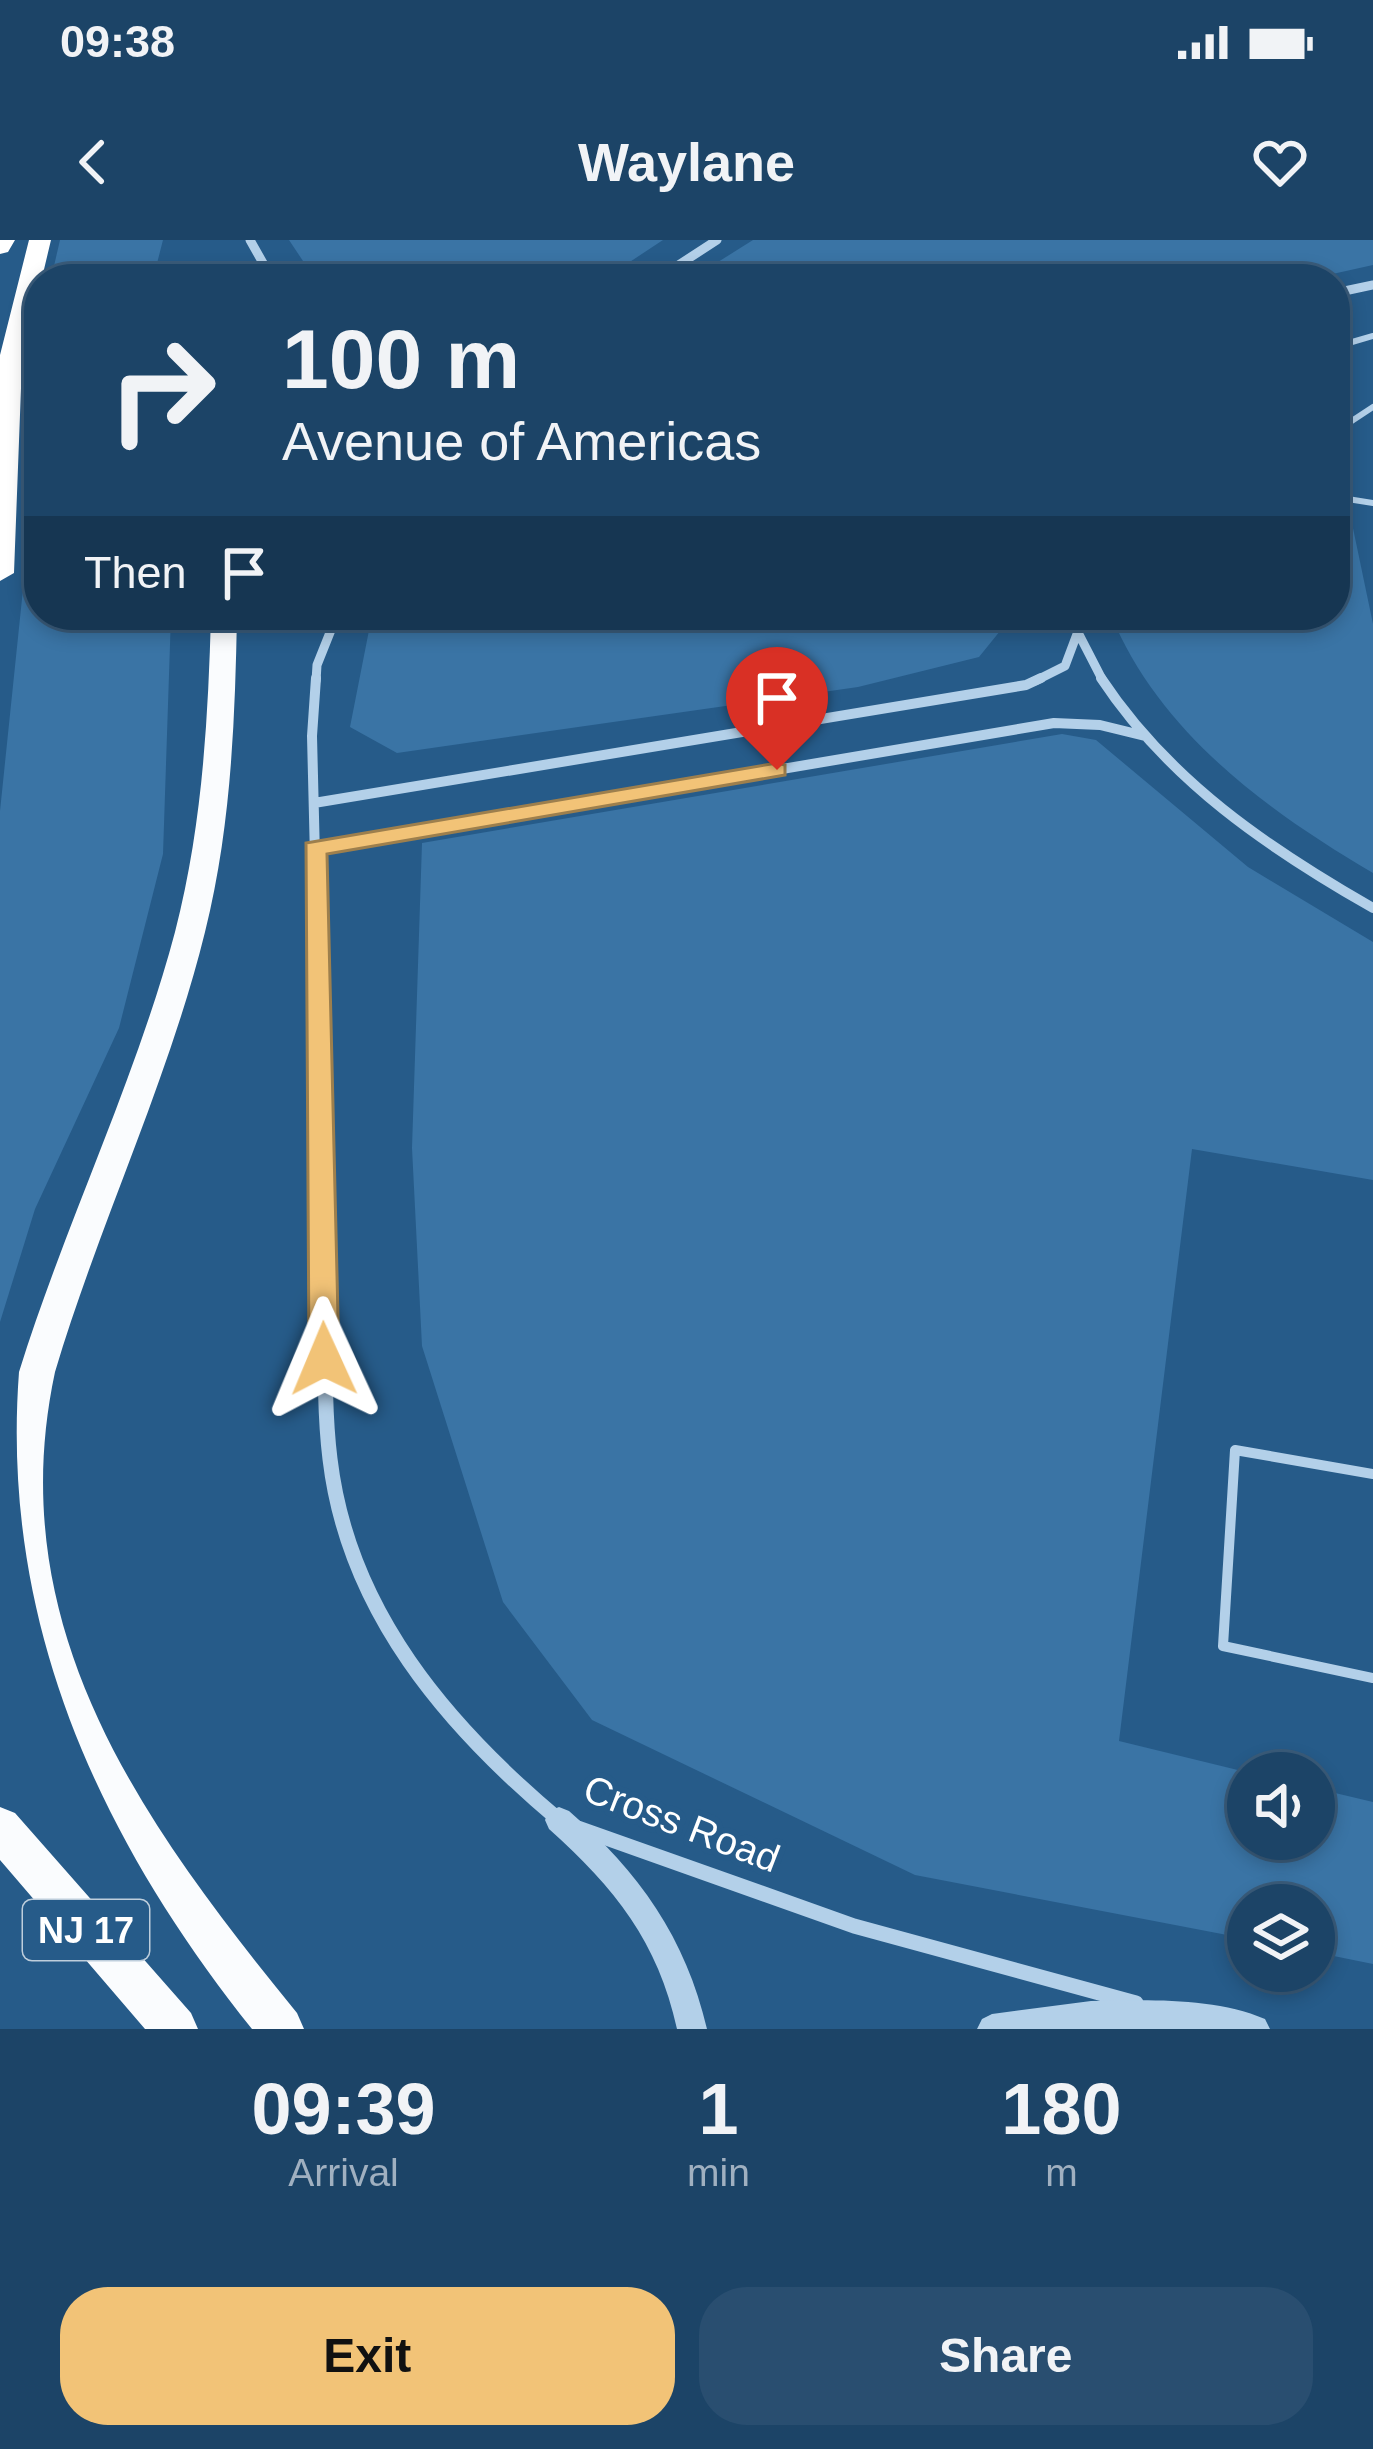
<!DOCTYPE html>
<html lang="en">
<head>
<meta charset="utf-8">
<style>
  :root { --surface:#1c4467; --page:#294e70; --text:#f1f3f6; --muted:#a0b0c0; --line:#3a5c7b; --accent:#f2c377 }
  body { margin:0; font-family:Helvetica,sans-serif; background:var(--page); color:var(--text); height:100vh; display:flex; flex-direction:column; font-size:45px; white-space:nowrap }
  * { box-sizing:border-box; margin:0 }
  p { font-size:39px; color:var(--muted) }
  .icon { flex:none; width:66px; height:66px; fill:none; stroke:currentColor; stroke-width:2; stroke-linecap:round; stroke-linejoin:round }
  .map { position:relative; height:1789px; overflow:hidden }
  .sheet { display:flex; flex-direction:column; background:var(--surface); flex:1 }
  .sheet>* { flex:none }
  .banner { position:absolute; left:24px; top:24px; width:1326px; height:366px; border-radius:48px; box-shadow:0 6px 18px #0003,0 0 0 3px var(--line); background:#1c4467; color:var(--text); overflow:hidden }
  .controls { position:absolute; left:1227px; top:1512px; display:grid; gap:24px }
  .controls a { display:grid; place-items:center; width:108px; height:108px; border-radius:50%; background:var(--surface); box-shadow:0 6px 18px #0003,0 0 0 3px var(--line); font-size:60px }
  .pin { position:absolute; display:grid; place-items:center; width:102px; height:102px; color:#fff; margin:-123px -51px; border-radius:50% 50% 50% 0; rotate:-45deg; box-shadow:0 0 12px #0007 }
  .pin .icon { rotate:45deg }
  .me { position:absolute; width:132px; margin:-66px; rotate:359deg; stroke-linejoin:round; filter:drop-shadow(0 0 9px #0008) }
  .turn { display:flex; align-items:center; gap:42px; height:252px; padding:0 60px; font-size:54px }
  .turn .icon { width:156px; height:156px; stroke-width:2.5 }
  .turn b { display:block; font-size:84px; line-height:102px }
  .then { display:flex; align-items:center; height:114px; padding:0 60px; background:#0003; gap:24px; font-size:45px }
  .eta { display:flex; justify-content:space-evenly; align-items:center; height:204px; text-align:center }
  .eta b { font-size:72px; font-weight:700; line-height:84px }
  .button { display:flex; gap:24px; margin-top:auto; padding:24px 60px }
  .button a { flex:1; height:138px; border-radius:48px; background:var(--accent); color:#111; font-size:48px; font-weight:700; line-height:138px; text-align:center }
  .button a+a { background:var(--page); color:var(--text) }
  .status { display:flex; justify-content:space-between; align-items:center; height:84px; padding:0 60px; background:var(--surface); direction:ltr }
  .status svg { height:33px; fill:currentColor }
  header { display:flex; justify-content:space-between; align-items:center; height:156px; padding:0 60px; background:var(--surface); font-size:54px; font-weight:700 }
  .map>svg:first-child { display:block }
  .green { fill:#3a74a5 }
  .lines { fill:none; stroke-linecap:round; stroke-linejoin:round }
  .service-far1 { stroke:#b3d0e9; stroke-width:6 }
  .service { stroke:#b3d0e9; stroke-width:10 }
  .minor-far2 { stroke:#b3d0e9; stroke-width:9 }
  .minor-far1 { stroke:#b3d0e9; stroke-width:10 }
  .minor { stroke:#b3d0e9; stroke-width:15 }
  .tertiary { fill:#b3d0e9; fill-rule:evenodd }
  .trunk { fill:#fafcfe; fill-rule:evenodd }
  .motorway { fill:#fff; fill-rule:evenodd }
  .route { fill:#f2c377; stroke:#9d7f4d; stroke-width:3 }
  .labels { text-anchor:middle; stroke-width:12; stroke-linejoin:round; paint-order:stroke }
  .shield { fill:#265b89; stroke:#becedc; stroke-width:3 }
  .shield-label { font-size:36px; font-weight:bold; fill:#fff }
  .street-label { font-size:39px; fill:#fff; stroke:#265b89 }
</style>
</head>
<body>
<div class="status"><b>09:38</b><svg viewBox="0 0 49 12"><path d="M0 12V9h3v3zM5 12V6h3v6zM10 12V3h3v9zM15 12V0h3v12zM26 1h20v11H26zM47 4h2v5h-2z"/></svg></div>
<header><svg class="icon" aria-label="back" viewBox="0 0 24 24"><path d="M15 5l-7 7 7 7"/></svg>Waylane<svg class="icon" aria-label="heart" viewBox="0 0 24 24"><path d="M12 20l-8-8c-3-5 5-10 8-4 3-6 11-1 8 4z"/></svg></header>
<div class="map">
<svg width="1373" height="1789" viewBox="0 0 1373 1789">
  <rect width="100%" height="100%" fill="#265b89"/>
  <path class="green" d="M60,0H163L153,39H51Z
    M289,0H663L604,39H315Z
    M753,0H1373V25L1310,39H691Z
    M39,94V375H171L163,614L119,788L35,969L0,1082V571L28,301L31,128Z
    M1335,266L1349,269L1373,384V633C1267,571 1159,492 1111,375H1335Z
    M372,375H1013L979,417L858,447L397,513L350,487Z
    M1062,494L1096,500L1248,627L1373,702V940L1192,909L1119,1501L1250,1533L1248,1599H1314V1548L1373,1562V1724L1314,1712V1665H1248V1699L915,1635L592,1480L503,1362L422,1106L412,908L422,603Z"/>
  <g class="lines">
    <path class="service-far1" d="M1335,107L1373,96
      M1335,192L1373,167
      M1335,257L1373,263"/>
    <path class="service" d="M1373,1234L1235,1210L1223,1406L1373,1438"/>
    <path class="minor-far2" d="M250,0L272,39
      M657,39L717,0
      M1335,53L1373,45
      M1069,375L1103,441
      M316,441L317,425L337,375
      M1035,441L1065,426L1077,394"/>
    <path class="minor-far1" d="M316,438L312,496L325,1022
      M1101,438C1169,541 1268,608 1373,668
      M314,563L1026,445L1041,438
      M315,608L1054,483L1100,485L1145,496"/>
    <path class="minor" d="M325,1019C327,1084 322,1154 330,1219C348,1371 447,1486 559,1580
      M578,1588L854,1686L1136,1763"/>
    <path class="tertiary" d="M559,1567L569,1571C639,1632 686,1698 707,1789H677C658,1702 615,1648 549,1589L545,1580L549,1571Z
      M1091,1761C1146,1760 1213,1757 1265,1779L1270,1789H977L982,1779L992,1774Z"/>
    <path class="trunk" d="M211,375H237C235,482 231,588 205,692C168,842 99,984 55,1132C0,1389 144,1585 297,1773L304,1789H252C101,1600 0,1385 19,1132C65,984 135,842 175,692C202,588 208,482 211,375Z
      M0,1567L15,1573L191,1773L198,1789H145L0,1620Z"/>
    <path class="motorway" d="M0,0H15L8,12L0,14Z
      M29,0H51L22,122L14,333L0,341V115Z"/>
  </g>
  <path class="route" d="M777,523L785,525V535L327,614L339,1119L335,1127H314L309,1119L306,603Z"/>
  <g class="labels">
    <rect class="shield" x="23" y="1660" width="126" height="60" rx="9"/>
    <g class="shield-label">
      <text x="86" y="1703">NJ 17</text>
    </g>
    <g class="street-label">
      <text transform="translate(682 1583) rotate(21)" y="14">Cross Road</text>
    </g>
  </g>
</svg>
<div class="controls">
<a><svg class="icon" aria-label="sound" viewBox="0 0 24 24"><path d="M4 9h4l5-4v14l-5-4H4zM17 9q2 3 0 6"/></svg></a>
<a><svg class="icon" aria-label="layers" viewBox="0 0 24 24"><path d="M12 4l9 5-9 5-9-5zM3 14l9 5 9-5"/></svg></a>
</div>
<div class="pin" style="left:777px;top:530px;background:#d93025"><svg class="icon" aria-label="arrive" viewBox="0 0 24 24"><path d="M6 21V4h12l-3 4 3 4H6"/></svg></div>
<svg class="me" style="left:324px;top:1119px" viewBox="-20 -20 40 40"><path d="M0-17L14 15 0 8-14 15z" fill="#f2c377" stroke="#fff" stroke-width="4"/></svg>
<div class="banner">
<div class="turn"><svg class="icon" aria-label="right" viewBox="0 0 24 24"><path d="M7 20v-9h11M14 6l5 5-5 5"/></svg><div><b>100 m</b>Avenue of Americas</div></div>
<div class="then">Then<svg class="icon" aria-label="arrive" viewBox="0 0 24 24"><path d="M6 21V4h12l-3 4 3 4H6"/></svg></div>
</div>
</div>
<section class="sheet">
<div class="eta">
<div><b>09:39</b><p>Arrival</p></div>
<div><b>1</b><p>min</p></div>
<div><b>180</b><p>m</p></div>
</div>
<div class="button"><a>Exit</a><a>Share</a></div>
</section>
</body>
</html>
